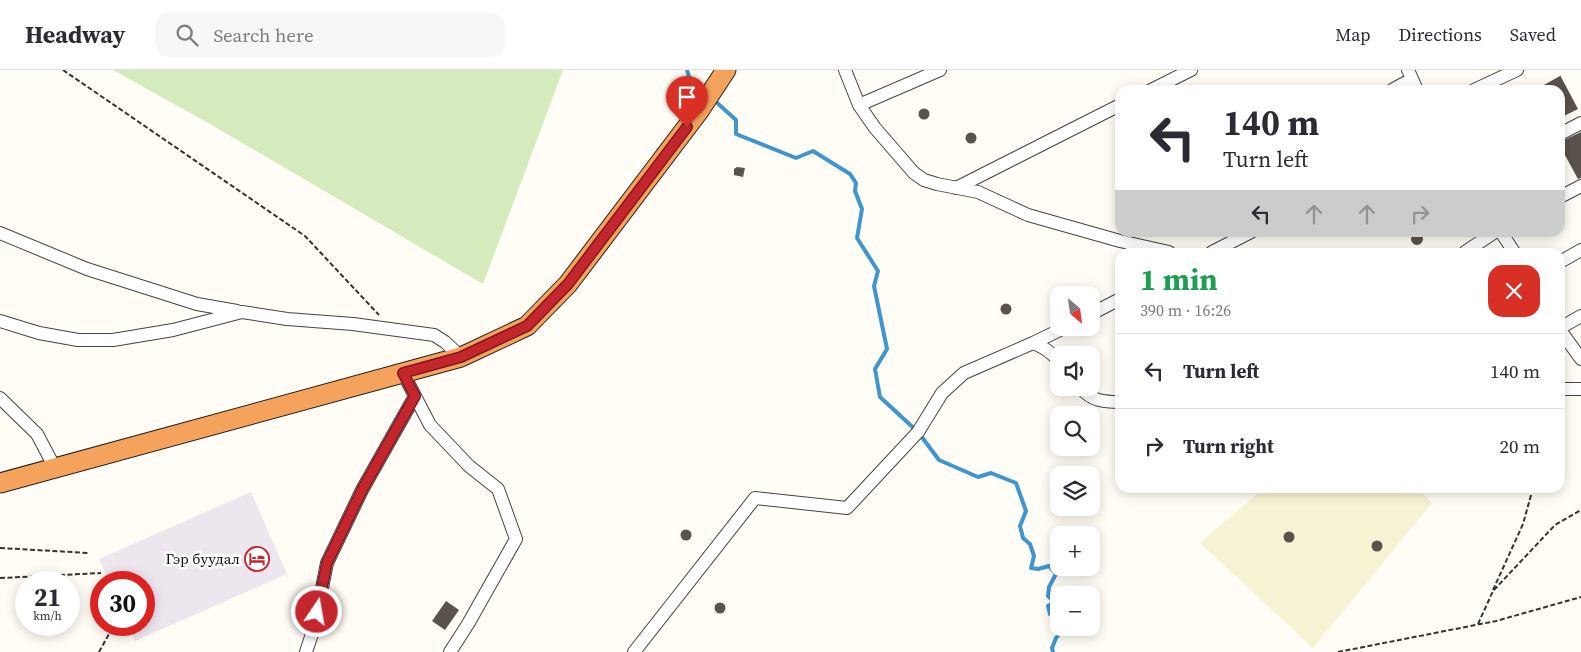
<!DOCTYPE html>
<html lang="en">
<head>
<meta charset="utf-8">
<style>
  :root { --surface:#fff; --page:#f7f7f7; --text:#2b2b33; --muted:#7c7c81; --line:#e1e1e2 }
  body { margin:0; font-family:"Source Serif 4",serif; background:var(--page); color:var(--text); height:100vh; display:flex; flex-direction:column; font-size:19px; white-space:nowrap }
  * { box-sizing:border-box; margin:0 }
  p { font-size:16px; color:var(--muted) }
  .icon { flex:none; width:28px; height:28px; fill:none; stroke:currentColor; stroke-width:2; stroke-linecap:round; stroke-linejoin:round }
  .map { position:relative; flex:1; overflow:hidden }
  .panel { position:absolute; left:1115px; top:178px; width:450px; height:245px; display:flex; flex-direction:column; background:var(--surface); border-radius:15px; box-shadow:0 2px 12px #0003 }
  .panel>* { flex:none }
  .guide { position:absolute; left:1115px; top:15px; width:450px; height:152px; border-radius:15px; box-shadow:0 2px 12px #0003; background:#fff; color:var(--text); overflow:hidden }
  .needle { width:32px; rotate:151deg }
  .buttons { position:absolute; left:1050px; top:216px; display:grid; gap:10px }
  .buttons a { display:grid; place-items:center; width:50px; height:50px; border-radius:10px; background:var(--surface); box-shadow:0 2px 12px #0003; font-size:25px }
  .speed { position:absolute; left:15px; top:501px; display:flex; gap:10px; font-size:25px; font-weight:700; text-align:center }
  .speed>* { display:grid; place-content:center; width:65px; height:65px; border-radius:50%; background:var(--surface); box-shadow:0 2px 12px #0003; line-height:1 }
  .speed small { font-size:12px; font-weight:400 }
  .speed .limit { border:8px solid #d22; background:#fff; color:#111 }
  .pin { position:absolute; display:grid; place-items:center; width:42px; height:42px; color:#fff; margin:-51px -21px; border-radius:50% 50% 50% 0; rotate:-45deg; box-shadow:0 0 5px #0007 }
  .pin .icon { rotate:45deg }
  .me { position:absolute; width:55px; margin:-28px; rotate:12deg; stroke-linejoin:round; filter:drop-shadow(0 0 4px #0008) }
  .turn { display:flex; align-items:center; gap:18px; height:105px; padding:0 25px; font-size:22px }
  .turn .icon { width:65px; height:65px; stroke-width:2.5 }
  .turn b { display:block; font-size:35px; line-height:42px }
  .lanes { display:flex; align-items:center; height:48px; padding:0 25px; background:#0003; justify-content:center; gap:25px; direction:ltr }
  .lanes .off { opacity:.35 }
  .round { display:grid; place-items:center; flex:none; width:52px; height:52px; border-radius:15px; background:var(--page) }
  .head { display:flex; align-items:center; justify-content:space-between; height:85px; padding:0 25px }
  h1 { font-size:30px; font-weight:700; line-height:38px; color:#1e9e55 }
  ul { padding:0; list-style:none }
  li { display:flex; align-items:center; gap:15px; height:75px; padding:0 25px; border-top:1px solid var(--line) }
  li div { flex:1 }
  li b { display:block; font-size:19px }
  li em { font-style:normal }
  header { display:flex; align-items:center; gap:30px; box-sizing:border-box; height:70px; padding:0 25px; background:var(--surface); border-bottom:1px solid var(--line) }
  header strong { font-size:24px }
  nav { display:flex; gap:28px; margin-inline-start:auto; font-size:18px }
  .search { width:350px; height:45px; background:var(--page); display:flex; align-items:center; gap:12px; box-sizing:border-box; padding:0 18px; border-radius:15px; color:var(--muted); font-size:19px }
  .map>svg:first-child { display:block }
  .industrial { fill:#eee6ef }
  .farmland { fill:#f6f3d4 }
  .green { fill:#d5ebbd }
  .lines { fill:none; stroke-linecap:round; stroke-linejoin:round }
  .stream { stroke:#3f96cf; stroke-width:4 }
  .building { fill:#5a524d }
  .minor-casing { stroke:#444; stroke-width:14 }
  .highway-casing { stroke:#222; stroke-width:21 }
  .path { stroke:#333; stroke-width:2; stroke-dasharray:5 2.5; stroke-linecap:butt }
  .minor { stroke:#fff; stroke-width:12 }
  .highway { stroke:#f5a25d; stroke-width:19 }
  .route-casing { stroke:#7f191e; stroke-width:12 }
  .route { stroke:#c4262e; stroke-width:9 }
  .labels { text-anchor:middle; stroke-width:5; stroke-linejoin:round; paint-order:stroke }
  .poi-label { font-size:15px; fill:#111; stroke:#fff; text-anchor:end }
</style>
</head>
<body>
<header>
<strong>Headway</strong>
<div class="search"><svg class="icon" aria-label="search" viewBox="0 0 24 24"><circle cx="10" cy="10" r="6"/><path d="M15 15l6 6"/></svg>Search here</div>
<nav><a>Map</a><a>Directions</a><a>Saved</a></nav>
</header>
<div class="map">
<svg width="1581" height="582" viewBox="0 0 1581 582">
  <rect width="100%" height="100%" fill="#fffdf5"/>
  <path class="industrial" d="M251,422L287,504L135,571L128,555H144V512H110L99,489Z"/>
  <path class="farmland" d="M1264,418H1417L1432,433L1313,578L1200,473Z"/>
  <path class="green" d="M113,0H563L483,214L210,54Z"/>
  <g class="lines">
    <path class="stream" d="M687,0L689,7L705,22
      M714,30L736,50V64L796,88L813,81L850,104L856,113L855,121L862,139L857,168L878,201L874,216L887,279L875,299L880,327L918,362L939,390L978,407L991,403L1016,413L1026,441L1020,456L1023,468L1030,474L1034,486L1031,498L1038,499L1049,496L1056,504L1049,517L1048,526L1055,532L1048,536L1050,544L1059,550
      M1053,582L1052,578L1056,568L1062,561L1061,558"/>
  </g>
  <path class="building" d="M1560,5L1578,39L1560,48V20H1535L1560,6Z
    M918.5 44a5.5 5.5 0 1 1 11 0a5.5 5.5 0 1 1-11 0Z
    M1581,62V108L1578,109L1560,76V72Z
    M965.5 68a5.5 5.5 0 1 1 11 0a5.5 5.5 0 1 1-11 0Z
    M737,97L745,98L743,107L734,105V99Z
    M1411 169a6 6 0 1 1 12 0a6 6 0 1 1-12 0Z
    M1000.5 239a5.5 5.5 0 1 1 11 0a5.5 5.5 0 1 1-11 0Z
    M680.5 465a5.5 5.5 0 1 1 11 0a5.5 5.5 0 1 1-11 0Z
    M1283.5 467a5.5 5.5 0 1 1 11 0a5.5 5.5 0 1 1-11 0Z
    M1371.5 476a5.5 5.5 0 1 1 11 0a5.5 5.5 0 1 1-11 0Z
    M446,531L459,540L445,560L432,551Z
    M714.5 538a5.5 5.5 0 1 1 11 0a5.5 5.5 0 1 1-11 0Z"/>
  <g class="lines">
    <defs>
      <path id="minor" d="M845,0L859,35L875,58L914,103L924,110L937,114L978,122L1028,145L1120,171L1169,182
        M1408,0L1417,20
        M1151,20L1191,0
        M1392,20L1412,9
        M1474,20L1517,0
        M859,35L940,0
        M1560,64L1581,53
        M956,118L1120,35
        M1560,127L1581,116
        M1501,162L1514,182
        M0,163L87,199L197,234L237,241
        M1212,182L1251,162
        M1465,182L1495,162
        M1560,192L1581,180
        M1091,244L1120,229
        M0,251L39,263L78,270H113L173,260L242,242L287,249L353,254L434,265L445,272L461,287
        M1560,258L1581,246
        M1560,260L1581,289
        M1033,273C1044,277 1051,282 1059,291
        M403,303L430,355L469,396L498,419L516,469L468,554L450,582
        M1081,318C1092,331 1103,332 1120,332
        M1560,319H1581
        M0,328L37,364L55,398
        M306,582L314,558L327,493L362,420L415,326
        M634,582L755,428L847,438L918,362L942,323L964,303L1033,273L1064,258"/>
      <path id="highway" d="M0,413L461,287L527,256L568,214L699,41L726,0"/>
    </defs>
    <use href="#minor" class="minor-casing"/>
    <use href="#highway" class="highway-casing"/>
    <path class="path" d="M63,0L305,166L379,245
      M0,478L89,483
      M0,508L101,503
      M1493,520L1523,454L1533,418
      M1478,554L1493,521L1555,455L1581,440
      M99,582L114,555
      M1338,582L1496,551L1581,527"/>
    <use href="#minor" class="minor"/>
    <use href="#highway" class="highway"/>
  </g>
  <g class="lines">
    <defs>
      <path id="route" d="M317,542L327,493L362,420L415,326L403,303L461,287L527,256L568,214L687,57"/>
    </defs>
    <use href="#route" class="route-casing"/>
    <use href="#route" class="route"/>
  </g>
  <defs>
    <symbol id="hotel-ring" viewBox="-11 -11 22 22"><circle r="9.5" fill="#fff" stroke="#c4262e" stroke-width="1.5"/><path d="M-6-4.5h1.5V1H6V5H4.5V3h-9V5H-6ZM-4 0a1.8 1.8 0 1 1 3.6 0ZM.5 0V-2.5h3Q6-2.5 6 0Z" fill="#c4262e"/></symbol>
  </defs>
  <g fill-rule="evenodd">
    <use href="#hotel-ring" x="243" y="475" width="28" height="28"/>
  </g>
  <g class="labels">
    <g class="poi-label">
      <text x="240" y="494">Гэр буудал</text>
    </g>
  </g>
</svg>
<div class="buttons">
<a><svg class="needle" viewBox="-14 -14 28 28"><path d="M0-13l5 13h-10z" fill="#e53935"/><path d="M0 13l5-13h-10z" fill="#7c7c81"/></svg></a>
<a><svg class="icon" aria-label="sound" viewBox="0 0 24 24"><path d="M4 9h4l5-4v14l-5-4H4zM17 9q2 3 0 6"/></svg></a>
<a><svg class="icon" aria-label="search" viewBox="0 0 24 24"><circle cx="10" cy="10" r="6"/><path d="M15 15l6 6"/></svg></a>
<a><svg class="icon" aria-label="layers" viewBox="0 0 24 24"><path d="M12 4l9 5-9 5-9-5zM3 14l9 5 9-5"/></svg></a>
<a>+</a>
<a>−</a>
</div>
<div class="speed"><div>21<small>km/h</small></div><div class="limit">30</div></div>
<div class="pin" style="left:687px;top:57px;background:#d93025"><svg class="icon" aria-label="arrive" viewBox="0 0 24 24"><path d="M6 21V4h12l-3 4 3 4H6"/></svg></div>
<svg class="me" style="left:317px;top:542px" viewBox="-20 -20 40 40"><circle r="17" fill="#c4262e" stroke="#fff" stroke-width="3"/><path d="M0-11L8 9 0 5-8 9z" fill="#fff"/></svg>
<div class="guide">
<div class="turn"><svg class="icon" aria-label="left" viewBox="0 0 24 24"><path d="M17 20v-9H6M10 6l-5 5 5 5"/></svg><div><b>140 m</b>Turn left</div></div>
<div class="lanes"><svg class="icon" aria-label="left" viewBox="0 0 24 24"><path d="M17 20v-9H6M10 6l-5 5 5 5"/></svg><svg class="icon off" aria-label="ahead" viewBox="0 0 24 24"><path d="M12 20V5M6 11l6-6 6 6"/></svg><svg class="icon off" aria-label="ahead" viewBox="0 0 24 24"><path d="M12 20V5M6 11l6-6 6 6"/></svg><svg class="icon off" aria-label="right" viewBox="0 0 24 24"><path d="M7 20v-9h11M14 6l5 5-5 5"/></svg></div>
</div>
<section class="panel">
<div class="head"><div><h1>1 min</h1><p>390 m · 16:26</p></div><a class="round" style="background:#d93025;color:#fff"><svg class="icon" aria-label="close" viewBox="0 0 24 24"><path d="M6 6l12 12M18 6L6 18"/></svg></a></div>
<ul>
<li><svg class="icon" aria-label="left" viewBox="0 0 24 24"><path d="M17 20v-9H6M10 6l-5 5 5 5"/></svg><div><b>Turn left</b></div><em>140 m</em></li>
<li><svg class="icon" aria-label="right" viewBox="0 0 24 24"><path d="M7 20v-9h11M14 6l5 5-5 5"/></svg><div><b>Turn right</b></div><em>20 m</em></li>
</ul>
</section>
</div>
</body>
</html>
